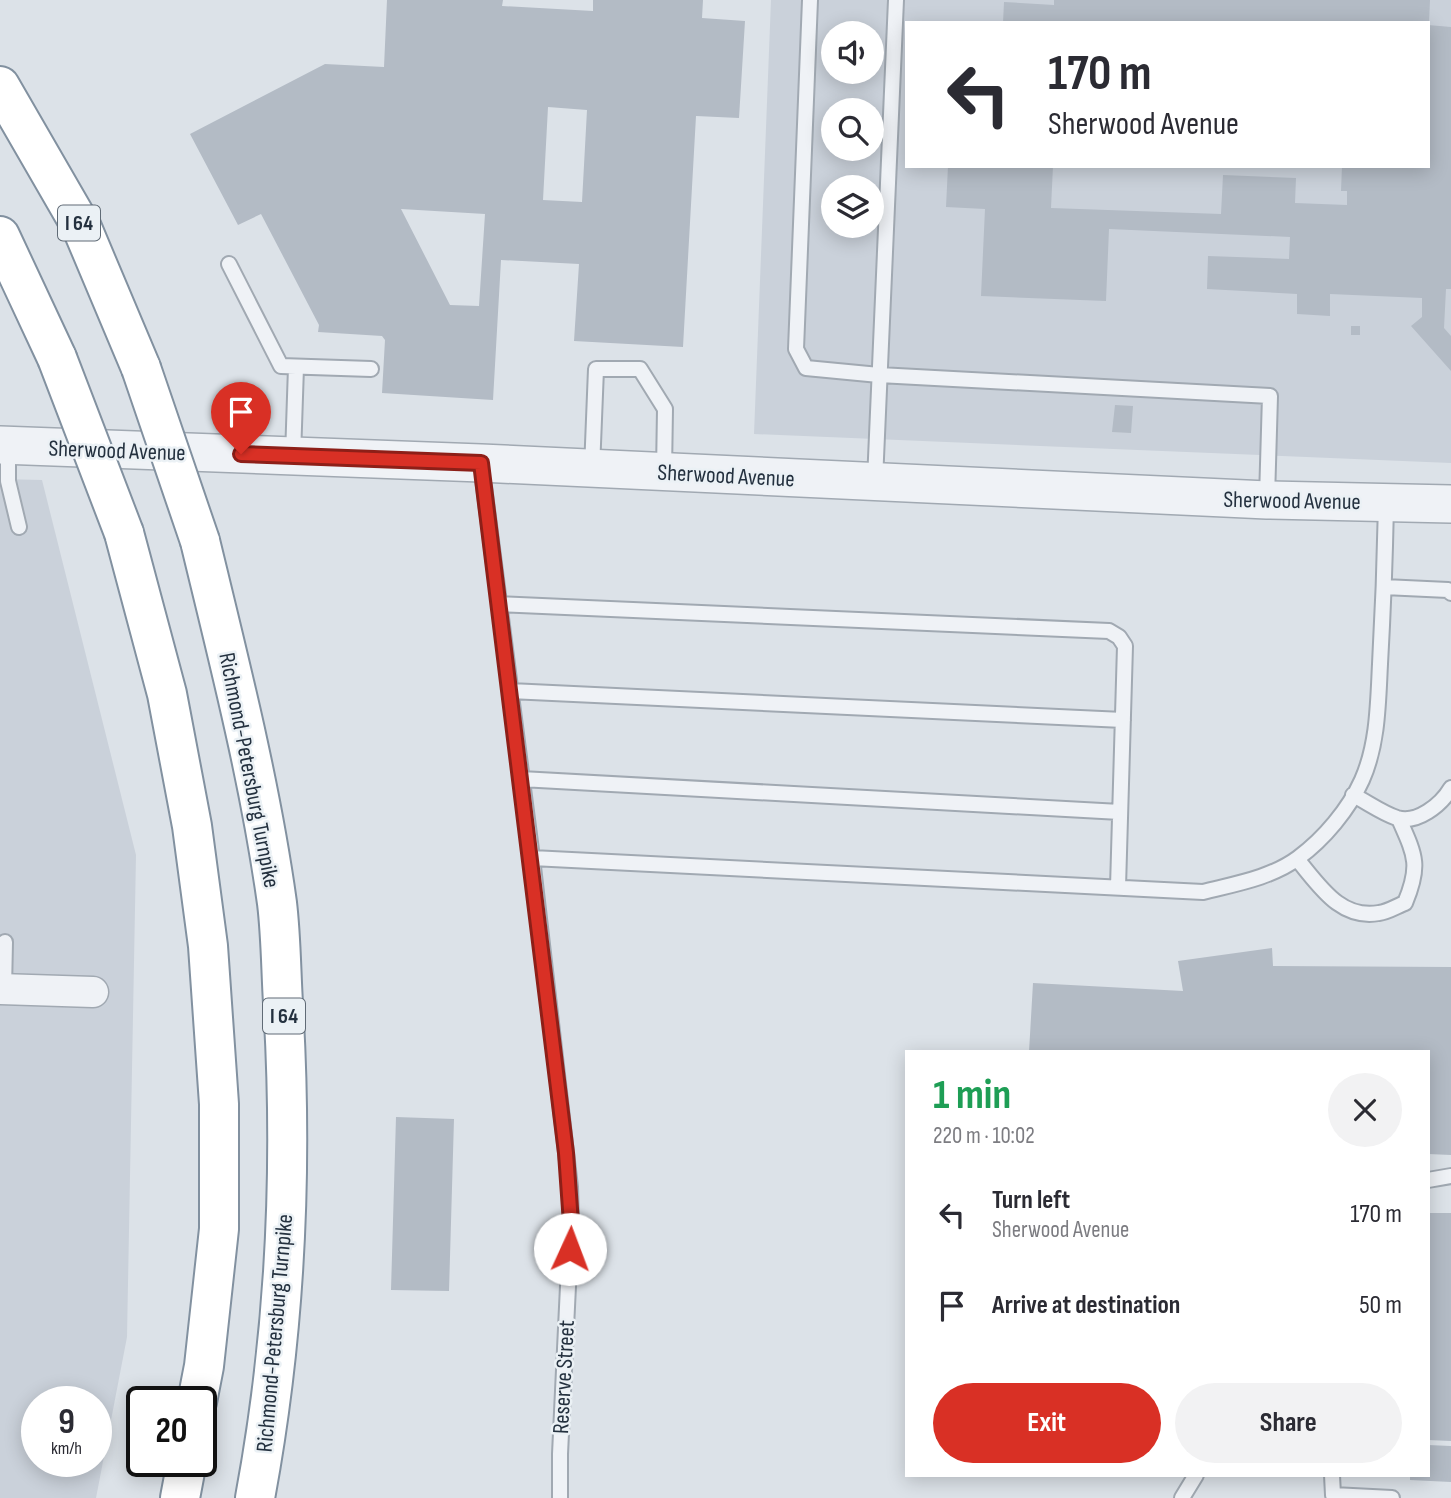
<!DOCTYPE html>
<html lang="en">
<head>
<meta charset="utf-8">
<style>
  :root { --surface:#fff; --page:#f2f2f3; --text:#2b2b33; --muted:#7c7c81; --accent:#d93025 }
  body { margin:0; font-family:"Sofia Sans Condensed",sans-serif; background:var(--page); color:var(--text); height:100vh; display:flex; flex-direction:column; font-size:26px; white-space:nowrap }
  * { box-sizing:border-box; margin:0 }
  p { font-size:23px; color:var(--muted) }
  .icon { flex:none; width:38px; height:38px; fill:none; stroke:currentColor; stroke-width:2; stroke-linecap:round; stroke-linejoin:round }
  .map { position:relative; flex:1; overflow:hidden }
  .details { position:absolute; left:905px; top:1050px; width:525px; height:427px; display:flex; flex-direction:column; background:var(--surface); border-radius:0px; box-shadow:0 4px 18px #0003 }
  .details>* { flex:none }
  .hud { position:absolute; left:905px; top:21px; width:525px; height:147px; border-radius:0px; box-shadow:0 4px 18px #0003; background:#fff; color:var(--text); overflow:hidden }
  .buttons { position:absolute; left:821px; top:21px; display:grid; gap:14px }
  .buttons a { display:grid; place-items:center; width:63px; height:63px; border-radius:50%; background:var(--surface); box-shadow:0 4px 18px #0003; font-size:35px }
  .speed { position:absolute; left:21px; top:1386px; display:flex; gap:14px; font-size:35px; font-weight:700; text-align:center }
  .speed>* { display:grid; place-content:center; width:91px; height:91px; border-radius:50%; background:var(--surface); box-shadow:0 4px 18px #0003; line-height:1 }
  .speed small { font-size:18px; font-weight:400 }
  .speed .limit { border:4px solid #111; border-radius:10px; background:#fff; color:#111 }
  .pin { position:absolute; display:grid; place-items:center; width:60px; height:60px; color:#fff; margin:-72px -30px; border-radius:50% 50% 50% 0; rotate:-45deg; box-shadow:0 0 7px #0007 }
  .pin .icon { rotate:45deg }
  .me { position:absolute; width:77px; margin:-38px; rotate:2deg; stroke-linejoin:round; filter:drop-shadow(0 0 5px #0008) }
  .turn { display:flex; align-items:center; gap:24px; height:147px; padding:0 28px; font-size:32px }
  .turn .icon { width:91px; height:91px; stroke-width:2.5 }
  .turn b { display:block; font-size:49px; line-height:60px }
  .round { display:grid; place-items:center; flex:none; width:74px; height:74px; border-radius:37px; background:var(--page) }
  .summary { display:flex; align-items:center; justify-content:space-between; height:119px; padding:0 28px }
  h1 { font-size:42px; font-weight:700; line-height:52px; color:#1e9e55 }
  .primary-button { display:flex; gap:14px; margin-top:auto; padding:14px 28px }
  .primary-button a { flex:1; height:80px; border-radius:42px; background:var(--accent); color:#fff; font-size:28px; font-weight:700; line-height:80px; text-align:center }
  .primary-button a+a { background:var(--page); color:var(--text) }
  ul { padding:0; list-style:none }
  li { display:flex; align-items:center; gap:21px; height:91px; padding:0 28px }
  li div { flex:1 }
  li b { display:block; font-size:26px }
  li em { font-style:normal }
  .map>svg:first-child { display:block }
  .built { fill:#cad1da; fill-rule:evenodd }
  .building { fill:#b3bbc5; fill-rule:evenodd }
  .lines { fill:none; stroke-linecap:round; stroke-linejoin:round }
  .service-casing { stroke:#a1a9b2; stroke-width:18 }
  .minor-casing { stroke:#a1a9b2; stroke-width:33 }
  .tertiary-casing { stroke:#a1a9b2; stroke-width:40 }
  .motorway-casing { stroke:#8291a0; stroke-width:42 }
  .service { stroke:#eff2f6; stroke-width:14 }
  .minor { stroke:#eff2f6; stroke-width:30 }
  .tertiary { stroke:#eff2f6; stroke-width:37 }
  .motorway { stroke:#fff; stroke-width:38 }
  .motorway-bridge-casing { stroke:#8291a0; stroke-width:42; stroke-linecap:butt }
  .motorway-bridge { stroke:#fff; stroke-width:38 }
  .route-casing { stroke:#8d1f18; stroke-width:18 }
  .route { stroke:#d93025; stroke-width:12 }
  .labels { text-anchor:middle; stroke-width:5; stroke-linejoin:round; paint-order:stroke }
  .shield { fill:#ebf1f5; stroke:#606b76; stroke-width:2 }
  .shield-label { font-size:21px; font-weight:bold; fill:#24313f }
  .street-label { font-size:23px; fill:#24313f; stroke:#ebf1f5 }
</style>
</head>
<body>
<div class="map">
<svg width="1451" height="1498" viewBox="0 0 1451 1498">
  <rect width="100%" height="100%" fill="#dce2e8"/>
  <path class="built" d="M771,0H1451V463L754,434ZM906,23H1428V166H906ZM833,33H872V72H833ZM833,110H872V149H833ZM833,187H872V226H833Z
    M0,479L42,480L136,855L127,1337L96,1498H0ZM37,1402H96V1461H37Z"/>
  <path class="building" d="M387,0H503L502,6L593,11V0H703L702,18L745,21L739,118L696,116L683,347L574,341L579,264L501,260L493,400L382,393L385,340L382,336L318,332L319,325L261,214L238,225L190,134L325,64L384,67ZM548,107L587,110L582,202L543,200ZM401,209L485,214L479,306L450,305Z
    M1054,0H1430L1429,23H1003L1004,2L1054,5Z
    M1428,25L1451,27V289H1446L1444,328L1451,336V371L1411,326L1422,317V298L1330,294V316L1297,314V294L1207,289L1208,256L1289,259L1290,237L1109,229L1106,301L981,296L985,209L946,207L948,166H1053L1051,208L1221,214L1223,175L1296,178L1295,203L1347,205V191H1341L1342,166H1428Z
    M1351,326H1360V335H1351Z
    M1115,405L1133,406L1131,433L1112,432Z
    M1272,948L1273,966L1451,967V1155L1428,1154V1052H1029L1033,983L1183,991L1178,961Z
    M396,1117L454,1119L449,1291L391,1290Z
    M1428,1213H1451V1441L1428,1440Z
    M1428,1445L1451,1446V1482L1410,1480V1475H1428Z"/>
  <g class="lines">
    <defs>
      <path id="service" d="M810,0L796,349L806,368L879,375L1270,396L1267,498
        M229,264L281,366L371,369
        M8,446V481L19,527
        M293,456L296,367
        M481,463L532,858L570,1187L571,1223L560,1454V1498
        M592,469L596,369H640L665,409L664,471
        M875,481L896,0
        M1384,587L1448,590L1451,593
        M499,604L1109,631L1119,637L1125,646L1118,887
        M510,691L1123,720
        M521,779L1120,812
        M1353,795C1367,802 1382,813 1397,818C1417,824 1441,805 1451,788
        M532,858L1203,892C1234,884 1271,878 1298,858C1324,839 1349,809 1362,780C1378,744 1378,703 1380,664C1383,611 1385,557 1386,504
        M1297,859C1319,885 1340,920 1379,913C1388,912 1397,906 1405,903C1421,865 1415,855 1399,819
        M4,989L5,942
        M1428,1180L1451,1176
        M1332,1475L1333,1495L1392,1498
        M1182,1498L1196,1475"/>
      <path id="minor" d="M0,989L93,992"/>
      <path id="tertiary" d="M0,445L481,463L1267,500L1451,504"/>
      <path id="motorway" d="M0,86L82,228L141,368
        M0,236L57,358
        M124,533L167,694L192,826L208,946L219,1104V1229L204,1366L197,1402
        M200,541C229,661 260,781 277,903C281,936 281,970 283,1003C293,1166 285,1337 255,1498
        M180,1498L187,1461"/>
    </defs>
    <use href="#service" class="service-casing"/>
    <use href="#minor" class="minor-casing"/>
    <use href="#tertiary" class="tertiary-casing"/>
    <use href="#motorway" class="motorway-casing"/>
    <use href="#service" class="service"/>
    <use href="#minor" class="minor"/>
    <use href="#tertiary" class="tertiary"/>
    <use href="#motorway" class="motorway"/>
    <defs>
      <path id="motorway-bridge" d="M57,358L124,533
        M141,368L200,541"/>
    </defs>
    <use href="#motorway-bridge" class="motorway-bridge-casing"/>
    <use href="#motorway-bridge" class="motorway-bridge"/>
  </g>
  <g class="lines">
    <defs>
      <path id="route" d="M241,454L481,463L566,1153L571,1223L570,1249"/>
    </defs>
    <use href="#route" class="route-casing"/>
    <use href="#route" class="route"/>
  </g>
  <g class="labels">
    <g class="shield">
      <rect x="58" y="205.5" width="42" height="35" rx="5"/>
      <rect x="263" y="998.5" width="42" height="35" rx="5"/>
    </g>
    <g class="shield-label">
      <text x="79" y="230">I 64</text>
      <text x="284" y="1023">I 64</text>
    </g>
    <g class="street-label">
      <text transform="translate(117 450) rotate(2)" y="8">Sherwood Avenue</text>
      <text transform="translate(726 475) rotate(3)" y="8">Sherwood Avenue</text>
      <text transform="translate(1292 500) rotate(1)" y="8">Sherwood Avenue</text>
      <text transform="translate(250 770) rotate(79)" y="8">Richmond-Petersburg Turnpike</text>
      <text transform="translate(274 1333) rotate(-85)" y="8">Richmond-Petersburg Turnpike</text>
      <text transform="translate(563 1377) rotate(-87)" y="8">Reserve Street</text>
    </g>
  </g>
</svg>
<div class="buttons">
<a><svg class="icon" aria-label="sound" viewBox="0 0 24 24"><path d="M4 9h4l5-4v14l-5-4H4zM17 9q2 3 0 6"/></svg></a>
<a><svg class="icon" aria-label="search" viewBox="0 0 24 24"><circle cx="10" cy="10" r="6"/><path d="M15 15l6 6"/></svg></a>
<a><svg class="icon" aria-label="layers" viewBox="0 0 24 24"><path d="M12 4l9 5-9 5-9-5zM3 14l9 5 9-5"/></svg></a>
</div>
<div class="speed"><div>9<small>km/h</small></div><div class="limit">20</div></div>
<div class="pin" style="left:241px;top:454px;background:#d93025"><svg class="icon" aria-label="arrive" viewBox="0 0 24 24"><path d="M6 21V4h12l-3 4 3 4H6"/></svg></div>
<svg class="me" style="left:570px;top:1249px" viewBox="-20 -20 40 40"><circle r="19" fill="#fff"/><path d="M0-13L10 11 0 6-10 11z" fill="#d93025"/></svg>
<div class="hud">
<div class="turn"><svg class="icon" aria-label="left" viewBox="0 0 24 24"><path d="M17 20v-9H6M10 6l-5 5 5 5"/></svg><div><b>170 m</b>Sherwood Avenue</div></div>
</div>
<section class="details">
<div class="summary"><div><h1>1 min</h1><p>220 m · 10:02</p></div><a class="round"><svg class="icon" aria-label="close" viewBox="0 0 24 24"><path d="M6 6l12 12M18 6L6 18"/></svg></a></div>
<ul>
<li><svg class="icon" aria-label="left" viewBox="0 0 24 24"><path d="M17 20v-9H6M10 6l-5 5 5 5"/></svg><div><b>Turn left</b><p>Sherwood Avenue</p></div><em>170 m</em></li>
<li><svg class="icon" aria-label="arrive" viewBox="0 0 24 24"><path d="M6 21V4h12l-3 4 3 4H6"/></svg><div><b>Arrive at destination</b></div><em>50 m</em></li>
</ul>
<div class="primary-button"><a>Exit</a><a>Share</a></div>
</section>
</div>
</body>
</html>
